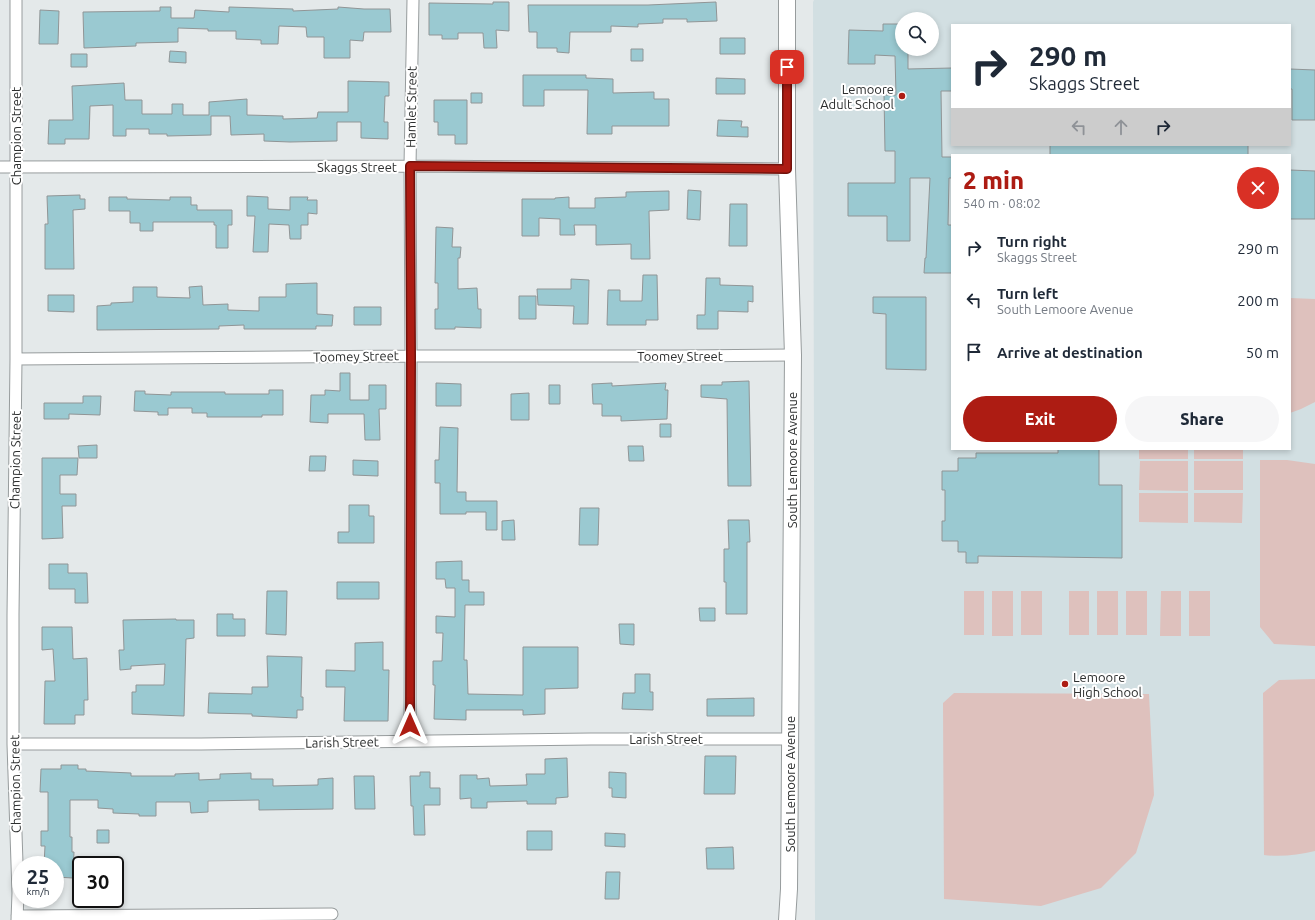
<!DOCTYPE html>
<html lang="en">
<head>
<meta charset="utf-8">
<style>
  :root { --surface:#fff; --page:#f6f6f7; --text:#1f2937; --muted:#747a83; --accent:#ad1c13 }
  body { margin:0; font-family:Ubuntu,sans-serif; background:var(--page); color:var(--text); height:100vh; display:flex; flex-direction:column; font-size:15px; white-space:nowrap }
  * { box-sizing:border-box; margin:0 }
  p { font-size:13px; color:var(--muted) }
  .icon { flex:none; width:22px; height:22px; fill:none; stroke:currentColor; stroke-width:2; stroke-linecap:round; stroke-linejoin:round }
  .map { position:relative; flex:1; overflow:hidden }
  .drawer { position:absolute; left:951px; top:154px; width:340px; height:296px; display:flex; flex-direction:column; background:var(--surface); border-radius:0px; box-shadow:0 2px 6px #0003 }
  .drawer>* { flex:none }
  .hud { position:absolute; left:951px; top:24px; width:340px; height:122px; border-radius:0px; box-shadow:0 2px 6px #0003; background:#fff; color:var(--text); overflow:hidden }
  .controls { position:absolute; left:895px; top:12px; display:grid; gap:8px }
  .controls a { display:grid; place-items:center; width:44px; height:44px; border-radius:50%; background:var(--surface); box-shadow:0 2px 6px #0003; font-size:20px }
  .speed { position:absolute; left:12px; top:856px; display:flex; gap:8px; font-size:20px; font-weight:700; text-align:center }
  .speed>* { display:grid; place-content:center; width:52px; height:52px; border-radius:50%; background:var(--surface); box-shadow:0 2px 6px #0003; line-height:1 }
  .speed small { font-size:10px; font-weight:400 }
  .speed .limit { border:2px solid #111; border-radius:6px; background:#fff; color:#111 }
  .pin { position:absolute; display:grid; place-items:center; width:34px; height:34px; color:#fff; margin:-17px; border-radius:8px; box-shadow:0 2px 6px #0006 }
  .me { position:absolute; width:44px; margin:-22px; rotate:0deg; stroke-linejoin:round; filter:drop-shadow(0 0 3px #0008) }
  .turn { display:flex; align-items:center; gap:14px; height:84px; padding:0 12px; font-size:18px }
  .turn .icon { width:52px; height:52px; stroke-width:2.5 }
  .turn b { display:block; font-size:28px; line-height:34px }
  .lanes { display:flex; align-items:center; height:38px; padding:0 12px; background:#0003; justify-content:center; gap:20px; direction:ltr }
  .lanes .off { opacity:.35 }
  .round { display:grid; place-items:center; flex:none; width:42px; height:42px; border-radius:21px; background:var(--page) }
  .head { display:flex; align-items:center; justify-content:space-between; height:68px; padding:0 12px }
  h1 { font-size:24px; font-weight:800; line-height:30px; color:var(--accent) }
  .primary-button { display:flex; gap:8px; margin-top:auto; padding:8px 12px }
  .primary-button a { flex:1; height:46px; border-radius:24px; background:var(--accent); color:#fff; font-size:16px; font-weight:800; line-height:46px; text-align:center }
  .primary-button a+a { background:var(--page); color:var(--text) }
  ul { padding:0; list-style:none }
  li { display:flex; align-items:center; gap:12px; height:52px; padding:0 12px }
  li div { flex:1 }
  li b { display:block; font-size:15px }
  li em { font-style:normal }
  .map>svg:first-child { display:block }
  .built { fill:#d2dfe2; fill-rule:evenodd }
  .green { fill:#dec1bd }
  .building { fill:#9ac9d1; stroke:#909596 }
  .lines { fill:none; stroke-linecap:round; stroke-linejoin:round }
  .minor-casing { stroke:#979c9d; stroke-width:13 }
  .secondary-casing { stroke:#979c9d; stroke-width:18 }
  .minor { stroke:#fff; stroke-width:11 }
  .secondary { stroke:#fff; stroke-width:16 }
  .route-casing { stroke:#70120c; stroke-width:10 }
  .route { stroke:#ad1c13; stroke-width:7 }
  .poi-dot { fill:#ad1c13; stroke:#fff; stroke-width:1.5 }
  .labels { text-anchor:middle; stroke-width:4; stroke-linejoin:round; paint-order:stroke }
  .poi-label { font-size:13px; fill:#2d2f2f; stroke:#fff; text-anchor:end }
  .street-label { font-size:13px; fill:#2d2f2f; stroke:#fff }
</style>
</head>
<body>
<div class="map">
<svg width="1315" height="920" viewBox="0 0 1315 920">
  <rect width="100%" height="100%" fill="#e4e9ea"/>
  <path class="built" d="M814,0H1315V920H815L813,2ZM902,19H932V49H902ZM952,25H1290V145H952ZM952,155H1290V449H952Z"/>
  <path class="green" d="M1290,298L1315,299V402L1301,409L1290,413Z
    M1139,449H1188V459H1139Z
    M1194,449H1243V459H1194Z
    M1260,460H1287L1315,464V646L1274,644L1260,627Z
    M1140,461H1188V491L1139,490Z
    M1194,461H1243V490H1194Z
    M1139,493H1188V523L1139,522Z
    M1194,493H1243L1242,523L1194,522Z
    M964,591H984V635H964Z
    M992,591H1013V636H992Z
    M1021,591H1042V635H1021Z
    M1069,591H1089V635H1069Z
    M1097,591H1118V635H1097Z
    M1126,591H1147V635H1126Z
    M1161,591H1181V636H1160Z
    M1189,591H1210V636H1189Z
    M1315,679V851C1298,855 1281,857 1264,855L1263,693L1279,680Z
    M954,693L1149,694L1154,795L1136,853L1101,888L1041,906L944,899L943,703Z"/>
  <path class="building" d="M493,2H509V31L496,30L497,48H484L483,33H458V39H442V35H429V3L493,4Z
    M716,2L717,21L687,22V19H663V23L638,24V27L611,26V32H570L569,53L557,52V48H537V32H529L528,5H648Z
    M160,7H171V18H194L195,10L229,12V7L293,9V11L338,9V7L364,9H390L391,32H364L363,41L350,40V58H324V37H307L306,27L279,26L278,44H261V40L236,39V31H208V29L178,28V42L136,43V46L84,48L83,12L160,11Z
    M40,10L59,11L58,44H39Z
    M883,24H902V49H908V69L952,68V91H941L942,157H952V178H949L948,225H952V273H924L925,258H926L930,178H910V241H887V216H848V183H895V151H885L884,95H896L895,56L875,55V64H848L849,30L883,31Z
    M720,38H745V54H720Z
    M631,49H643V61H631Z
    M170,51L186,52V63L169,62Z
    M71,54H87V67H71Z
    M1290,69L1315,70V120H1292V89H1290Z
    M523,75H586V78L613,79V93L654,92V99H669V126H612V134H587L588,90H544V106H523Z
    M716,78L745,79V94H716Z
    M348,81L389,82V96H385L384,122H388V139L361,138V122H337V141L290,142L264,141V134L231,135L230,116H211V135L167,136V134H149V129H126V136H113V105L90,106L89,139H65V144H48L49,120H73L72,86L124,83L125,100H142V114H172V104H183V115H209V102L247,99V115L283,116V119L317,118L318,112H348Z
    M471,93H482V103H471Z
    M434,100H467V144H455V135H438V122H434Z
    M718,120L742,121L741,127H748V137L717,136Z
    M1050,145H1248V155H1050Z
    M1290,170L1315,171V219H1290Z
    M688,190L701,191L700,220L687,219Z
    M669,191V210L649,211L650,259H631V244L596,245V225H574L575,235H560V219L539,218V236H522V199H555V198L569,197V208H595V198L626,197V192Z
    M80,195V199H85V209L73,210L74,269H45V224H48L47,196Z
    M247,196L268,197V209L290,210V197H308L307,200H317V214L308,213V225H301V239H290L289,225L269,224L268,252H253L255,216H247Z
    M109,197H127V199L170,200V197H191V205H197V210H232V225H228V248H216V225H214V222H153V231H140V223H130V211H109Z
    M730,204H747V246H729Z
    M436,227L453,228L452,247H461L460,258H458V289L477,288L478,309H481V328L455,327V329H435V309H438V283H435Z
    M643,275H657L658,320H646V325H607L608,290H620V301H642Z
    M706,278H720V285L753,286V302L748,301V312L718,311V329H697V315H705Z
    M571,279L589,280L588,324H573L574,306L538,305L537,289H571Z
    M317,283V314L333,315L332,326H316V329H244V325L219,326V329L97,330V306L111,305V303L133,302V287H157V297L190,298L189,287L202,286L203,305L228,304V310L259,311V297H286V284Z
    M48,295H74V312L48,311Z
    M519,296H536V319H519Z
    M873,297H926V370L886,369V314L873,313Z
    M354,307H381V325H354Z
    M340,373H350V400H369V385H386V409H379L380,440H365L364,414H328V423L310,422L311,395H325V390L340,391Z
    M749,381L751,486H728L727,399L701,397V385H722V382Z
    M436,383L461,384V406H436Z
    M612,383V386L666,383L665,390H668L667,419L621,421V416H602V404H593L592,384Z
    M549,385H560V404H549Z
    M269,390H283V415H262V417H207V413H192V408H168V415H158V412L134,411L135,391H145V394L171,395V392H225V394H269Z
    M529,393V420H511V394Z
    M83,396H101L100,415L69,414V419H44V403H83Z
    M660,424H671V437H660Z
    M440,427L458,428L457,492H466V501H497V530H486V512H466V514H440V483H435V460H439Z
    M97,445V458H79L78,446Z
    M628,446H643L644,461H629Z
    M1058,449H1099V485H1122V558L978,556V563H966V552H958V541H942V521H945V490H942V471H958V458H976V453H1058Z
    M310,456H326L325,471H309Z
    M42,458H78L77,475H60V494H76V506H62L63,538L42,539Z
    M353,460L378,461V476L353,475Z
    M349,505H369V516H374V543H338V532H349Z
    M580,508H599L598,545H579Z
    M514,520L515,540H502V521Z
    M728,520H749L750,542H747V614H726V582H724V549H729Z
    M462,561V580H469V592H484V605H465L464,660H467L468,694L523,695V647H578V688L545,689V714L523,715V710H466V720L434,719L435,685H433V661H442L443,633H436V616L455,617V588H446L445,579H436V562Z
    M49,564H68V573H87L88,603H75V589H49Z
    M337,582H379V599H337Z
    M267,591H287L286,635L266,634Z
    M699,608H715V621H700Z
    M217,614H233V619H245V636H217Z
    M176,619V620H194V638L186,639L184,716L132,714V692H136V685H164L165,664L131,666V669L120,670L119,650H124L123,620Z
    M619,624H634V645L620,644Z
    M42,627H72L73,659L87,658L88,700H84V715H75V724H44L45,681H55L53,649L42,650Z
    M383,642V670H389L388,721H344L345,687H326V670L355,671V643Z
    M267,656L302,657L301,697H303V710H297V718L252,716V714L208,713L209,693L252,694V687H268Z
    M635,674H650V692H653V710L622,709L623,693H635Z
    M754,698V716H707V699Z
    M705,756H736L735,794H704Z
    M567,758L568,797L556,798V804H527V801L487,802V808H471V798L460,799V775H477V779L489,778L490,786L527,785L526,774H545V759Z
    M61,765H78V769H86V771L131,773V776H175V774L199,773V780L220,779V774L251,773V779H273V786L318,785V779L333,778V809L259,810V800L208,801V812L191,813L190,802H156V816H139V814L113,813V809L98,808V800H70V837H72V852H74L73,878L55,877V865H44L45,846H41V831H48V792H40L41,769H61Z
    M420,772H430V788H440V805H424L425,835H414L413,806H411L410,776H420Z
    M609,772L626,773V798L612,797V788H609Z
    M354,776H374L375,809H355Z
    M97,830H109V843H97Z
    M527,831H552V850H527Z
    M605,833L625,834V847L605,846Z
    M733,847L734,869H707L706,848Z
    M606,872H620L619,899H605Z"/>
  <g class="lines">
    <defs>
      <path id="minor" d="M16,0V359L13,615V744L18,893L17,920
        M0,167L410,166L787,169
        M16,359L411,356H681L793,355
        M410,741L411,356L410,166L413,0
        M13,744H201L591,739H790
        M17,916L332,914"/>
      <path id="secondary" d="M787,0V169L793,355L789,889L787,920"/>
    </defs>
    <use href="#minor" class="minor-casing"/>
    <use href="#secondary" class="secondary-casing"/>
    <use href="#minor" class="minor"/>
    <use href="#secondary" class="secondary"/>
  </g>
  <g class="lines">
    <defs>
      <path id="route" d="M410,725L411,356L410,166L787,169V67"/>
    </defs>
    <use href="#route" class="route-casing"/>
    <use href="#route" class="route"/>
  </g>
  <g class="poi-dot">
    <circle cx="902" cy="96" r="4"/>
    <circle cx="1065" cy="684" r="4"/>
  </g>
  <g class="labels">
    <g class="poi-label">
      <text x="894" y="94">Lemoore<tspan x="894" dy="15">Adult School</tspan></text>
      <text x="1073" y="682" text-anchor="start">Lemoore<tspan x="1073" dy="15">High School</tspan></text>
    </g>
    <g class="street-label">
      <text transform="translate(411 107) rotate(-89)" y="5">Hamlet Street</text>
      <text transform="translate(16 136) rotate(-90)" y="5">Champion Street</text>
      <text x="357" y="172">Skaggs Street</text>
      <text transform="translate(356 356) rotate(-1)" y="5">Toomey Street</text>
      <text x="680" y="361">Toomey Street</text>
      <text transform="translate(15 460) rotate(-89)" y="5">Champion Street</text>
      <text transform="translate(792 460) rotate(-90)" y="5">South Lemoore Avenue</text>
      <text x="666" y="744">Larish Street</text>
      <text transform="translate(342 742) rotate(-1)" y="5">Larish Street</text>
      <text transform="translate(15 784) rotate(-91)" y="5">Champion Street</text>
      <text transform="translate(790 784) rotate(-90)" y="5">South Lemoore Avenue</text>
    </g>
  </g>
</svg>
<div class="controls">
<a><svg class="icon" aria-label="search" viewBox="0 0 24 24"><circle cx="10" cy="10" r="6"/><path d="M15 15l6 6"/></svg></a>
</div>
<div class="speed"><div>25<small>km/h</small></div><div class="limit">30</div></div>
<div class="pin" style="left:787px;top:67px;background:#d93025"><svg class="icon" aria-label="arrive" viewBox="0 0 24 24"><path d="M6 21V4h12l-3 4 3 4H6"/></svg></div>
<svg class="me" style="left:410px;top:725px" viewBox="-20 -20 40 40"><path d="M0-17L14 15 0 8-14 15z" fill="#ad1c13" stroke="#fff" stroke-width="4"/></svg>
<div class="hud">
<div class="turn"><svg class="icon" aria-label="right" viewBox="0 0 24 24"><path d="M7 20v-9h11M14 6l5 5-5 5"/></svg><div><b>290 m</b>Skaggs Street</div></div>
<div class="lanes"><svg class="icon off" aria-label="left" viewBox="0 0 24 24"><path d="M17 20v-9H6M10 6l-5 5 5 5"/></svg><svg class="icon off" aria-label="ahead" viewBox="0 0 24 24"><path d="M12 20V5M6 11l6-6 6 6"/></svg><svg class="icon" aria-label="right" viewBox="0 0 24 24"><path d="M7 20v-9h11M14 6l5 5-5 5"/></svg></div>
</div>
<section class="drawer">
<div class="head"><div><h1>2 min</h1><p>540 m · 08:02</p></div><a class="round" style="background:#d93025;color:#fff"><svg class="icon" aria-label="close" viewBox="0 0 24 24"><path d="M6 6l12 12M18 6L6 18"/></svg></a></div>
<ul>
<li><svg class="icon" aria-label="right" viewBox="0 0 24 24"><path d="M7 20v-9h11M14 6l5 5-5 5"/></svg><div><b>Turn right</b><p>Skaggs Street</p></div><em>290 m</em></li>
<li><svg class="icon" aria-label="left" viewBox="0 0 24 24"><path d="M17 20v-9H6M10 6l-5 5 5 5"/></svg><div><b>Turn left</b><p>South Lemoore Avenue</p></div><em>200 m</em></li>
<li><svg class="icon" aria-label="arrive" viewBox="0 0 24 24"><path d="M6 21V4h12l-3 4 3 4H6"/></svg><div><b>Arrive at destination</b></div><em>50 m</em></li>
</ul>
<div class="primary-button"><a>Exit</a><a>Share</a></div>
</section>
</div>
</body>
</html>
